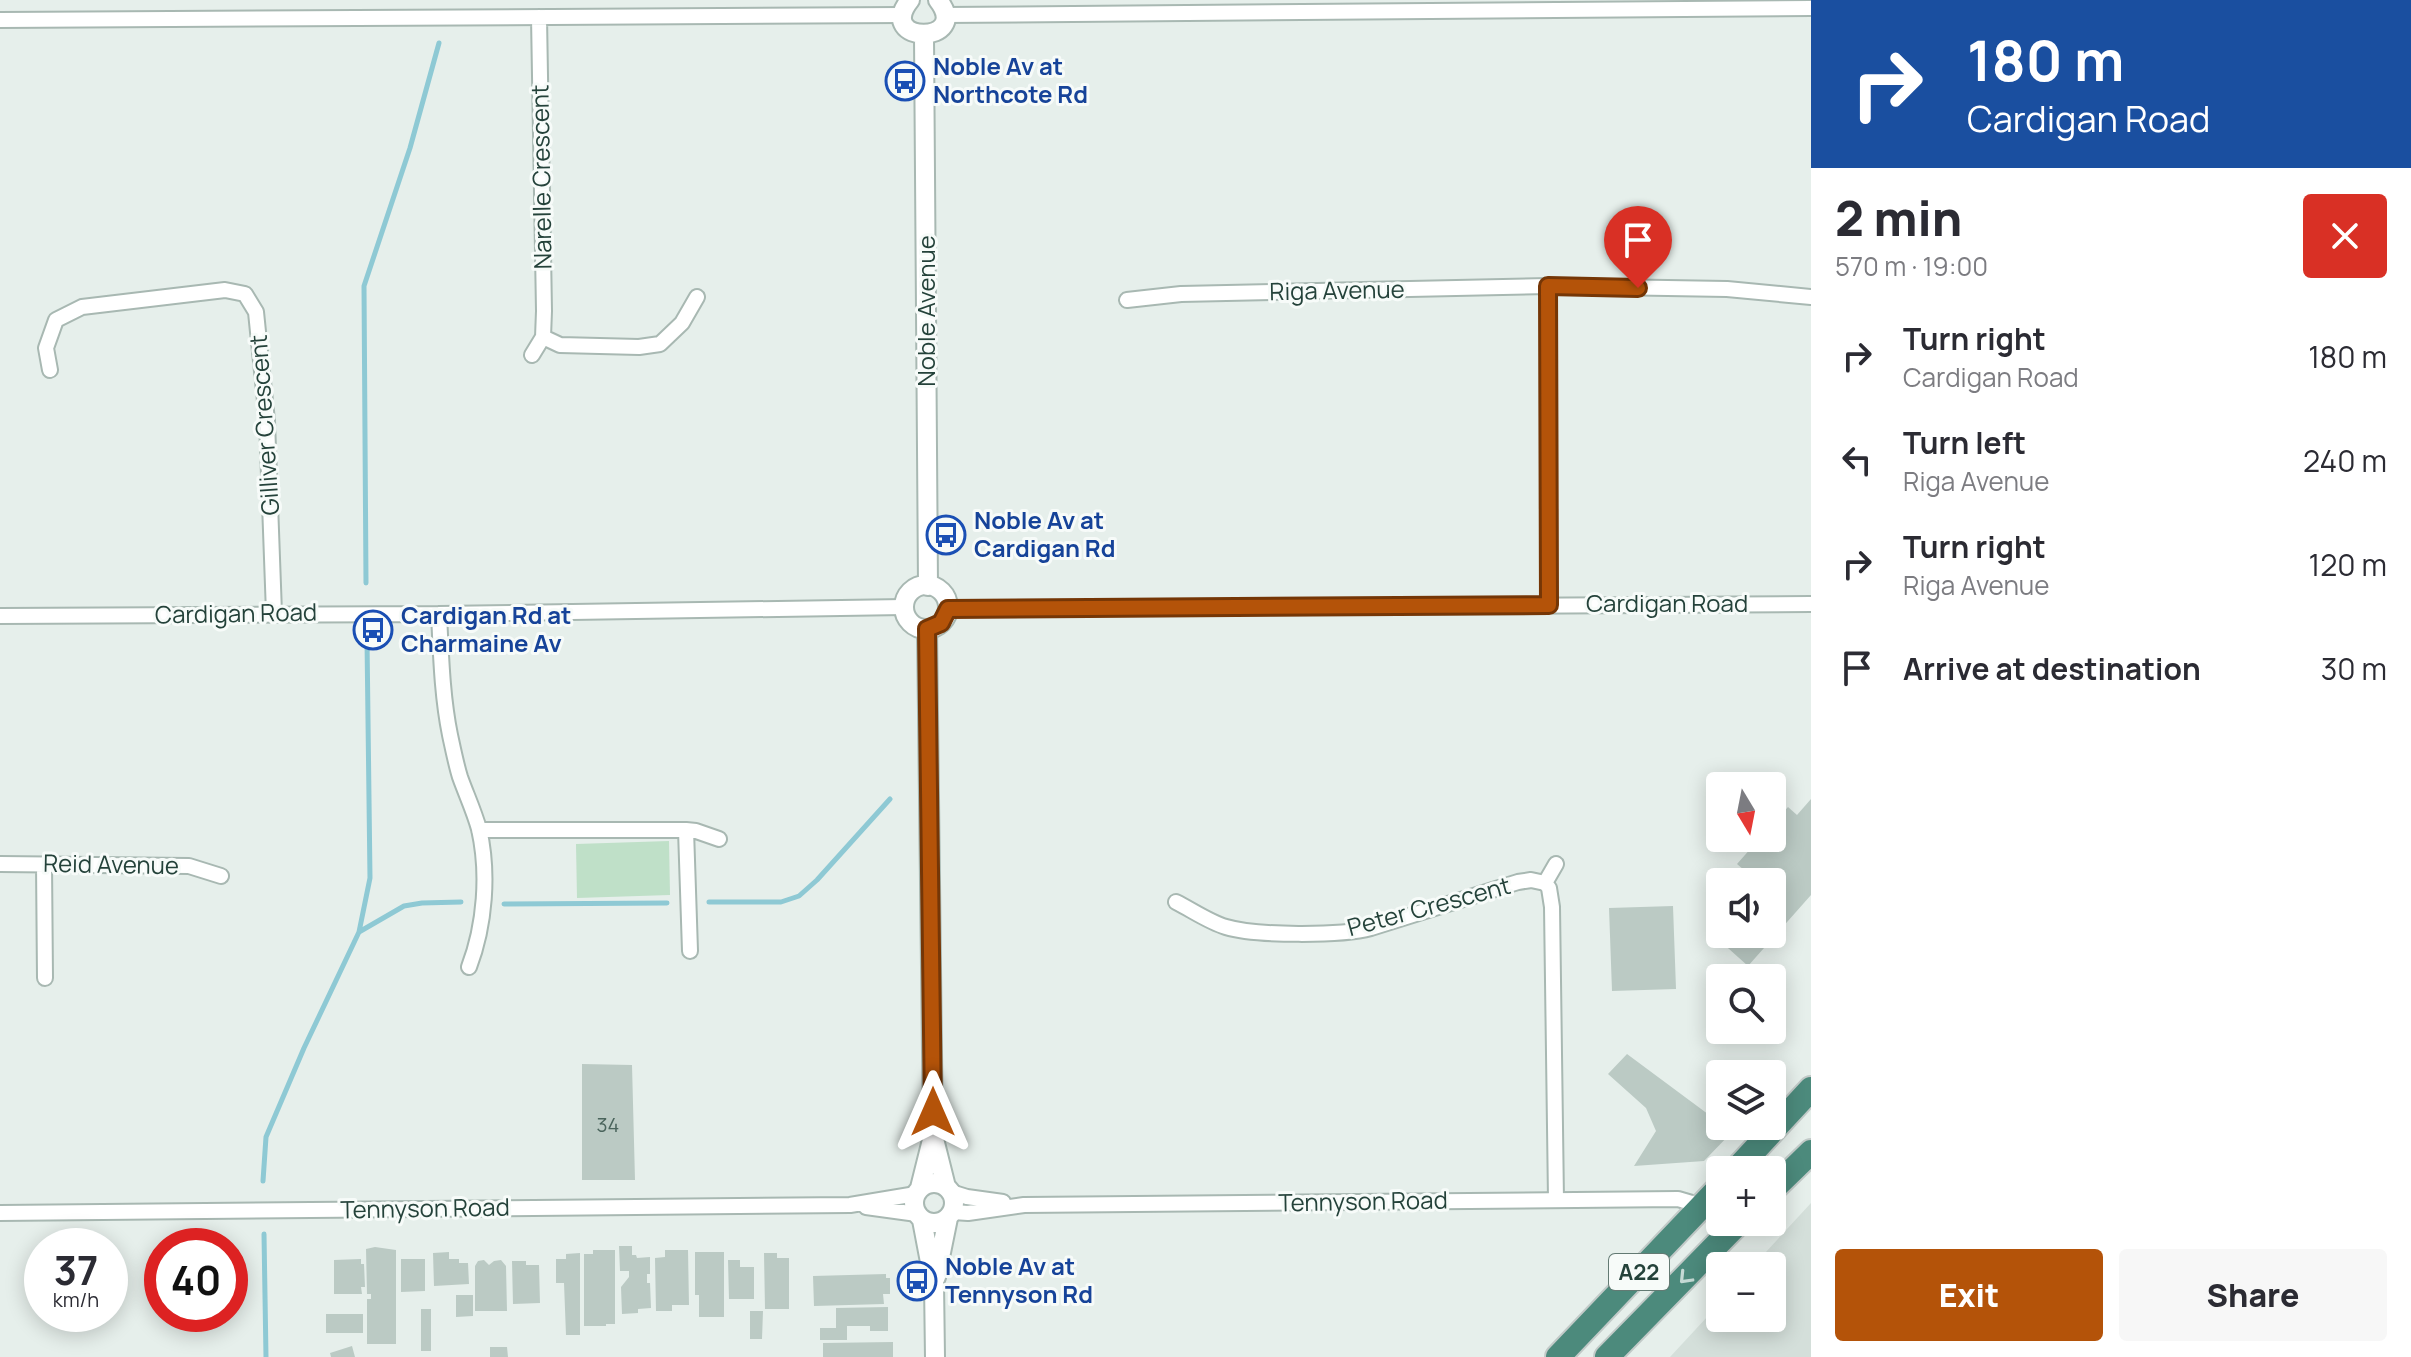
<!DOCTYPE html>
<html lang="en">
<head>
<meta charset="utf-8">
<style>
  :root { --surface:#fff; --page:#f7f7f7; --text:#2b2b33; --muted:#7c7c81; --accent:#b45309 }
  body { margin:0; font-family:Manrope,sans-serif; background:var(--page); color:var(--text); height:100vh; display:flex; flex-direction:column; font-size:30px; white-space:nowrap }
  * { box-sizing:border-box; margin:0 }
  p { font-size:26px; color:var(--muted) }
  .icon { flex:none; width:44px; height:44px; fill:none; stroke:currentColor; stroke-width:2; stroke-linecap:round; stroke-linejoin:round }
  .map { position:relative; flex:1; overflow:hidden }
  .drawer { display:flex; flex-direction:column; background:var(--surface); width:600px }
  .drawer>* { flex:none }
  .hud { background:#1a4fa0; color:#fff; overflow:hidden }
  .needle { width:52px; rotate:170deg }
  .buttons { position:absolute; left:1706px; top:772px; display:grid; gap:16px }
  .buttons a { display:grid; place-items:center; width:80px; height:80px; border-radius:8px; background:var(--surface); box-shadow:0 4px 20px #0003; font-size:40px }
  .speed { position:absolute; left:24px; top:1228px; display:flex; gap:16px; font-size:40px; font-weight:700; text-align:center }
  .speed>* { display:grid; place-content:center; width:104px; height:104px; border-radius:50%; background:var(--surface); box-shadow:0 4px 20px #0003; line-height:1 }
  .speed small { font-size:20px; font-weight:400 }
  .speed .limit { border:12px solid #d22; background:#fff; color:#111 }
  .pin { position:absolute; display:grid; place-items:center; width:68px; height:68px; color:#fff; margin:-82px -34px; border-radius:50% 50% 50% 0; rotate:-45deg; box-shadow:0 0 8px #0007 }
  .pin .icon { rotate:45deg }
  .me { position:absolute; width:88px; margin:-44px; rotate:0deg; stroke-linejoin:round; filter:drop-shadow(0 0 6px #0008) }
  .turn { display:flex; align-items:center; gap:28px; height:168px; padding:0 24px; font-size:36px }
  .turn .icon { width:104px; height:104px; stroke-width:2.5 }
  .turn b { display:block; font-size:56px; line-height:68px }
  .round { display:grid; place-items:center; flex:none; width:84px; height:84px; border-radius:8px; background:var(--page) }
  .headline { display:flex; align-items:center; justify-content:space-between; height:136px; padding:0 24px }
  h1 { font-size:48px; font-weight:800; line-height:60px }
  .cta { display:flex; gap:16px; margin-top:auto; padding:16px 24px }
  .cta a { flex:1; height:92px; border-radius:8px; background:var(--accent); color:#fff; font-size:32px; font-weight:800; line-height:92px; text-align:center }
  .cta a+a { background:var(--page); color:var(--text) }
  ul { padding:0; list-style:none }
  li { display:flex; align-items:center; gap:24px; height:104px; padding:0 24px }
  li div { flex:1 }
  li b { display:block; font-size:30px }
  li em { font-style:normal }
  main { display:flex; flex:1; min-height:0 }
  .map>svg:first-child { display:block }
  .built { fill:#d4dfda }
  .green { fill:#bfe0c8 }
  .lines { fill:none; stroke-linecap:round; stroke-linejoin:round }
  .stream { stroke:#8ec9d4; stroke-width:5 }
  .building { fill:#bbcac4 }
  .minor-casing { stroke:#a8b8b2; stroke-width:18 }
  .tertiary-casing { stroke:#a8b8b2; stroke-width:22 }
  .trunk-casing { stroke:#c2cac8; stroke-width:28 }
  .minor { stroke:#fff; stroke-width:14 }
  .tertiary { stroke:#fff; stroke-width:18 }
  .trunk { stroke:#4c8a7c; stroke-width:24 }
  .oneway { stroke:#c4d9d4 }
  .route-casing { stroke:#753606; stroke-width:20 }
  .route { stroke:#b45309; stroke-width:14 }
  .labels { text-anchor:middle; stroke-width:6; stroke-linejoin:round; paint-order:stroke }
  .number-label { font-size:20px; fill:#4a645c }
  .shield { fill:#f7fbf9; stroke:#637a73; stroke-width:2 }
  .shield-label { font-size:22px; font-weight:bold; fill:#24423a }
  .transit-label { font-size:24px; font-weight:bold; fill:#164399; stroke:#f7fbf9; text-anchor:start }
  .street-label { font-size:24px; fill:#24423a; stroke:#f7fbf9 }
</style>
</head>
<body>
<main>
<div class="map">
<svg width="1811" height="1357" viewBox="0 0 1811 1357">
  <rect width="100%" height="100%" fill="#e6efeb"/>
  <path class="built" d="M1811,1203V1357H1670L1720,1303V1318H1772V1266H1753Z"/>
  <path class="green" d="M669,841L670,895L577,898L576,844Z"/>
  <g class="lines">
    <path class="stream" d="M366,583L364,286L410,148L439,43
      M709,902H781L799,896L817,880L890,799
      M504,904L667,903
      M359,932L404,906L422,903L461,902
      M263,1181L266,1137L304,1048L359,932L370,878L367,640
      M264,1234L266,1357"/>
  </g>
  <path class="building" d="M1811,799V895L1748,966L1719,940L1723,934H1772V882H1746L1751,876L1737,864L1760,838H1772V825L1788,807L1797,815Z
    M1673,906L1676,989L1612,991L1609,908Z
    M1627,1054L1720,1123V1126H1724L1732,1132L1704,1161L1634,1166L1656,1131L1646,1108L1608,1074Z
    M582,1064L632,1065L635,1180H582Z
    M619,1246H632V1255H636L637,1258L650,1257V1274H647V1283H650L651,1308L638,1309V1313L622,1314L621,1287L629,1277V1271H620Z
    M375,1247L396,1250V1344H367V1299H371V1294H367L366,1249Z
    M593,1250H615V1324H606V1326H584V1254H593Z
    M665,1250H688L689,1305H672V1311H656L655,1258L665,1257Z
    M449,1252V1259H459V1263H468L469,1284L434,1286L433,1253Z
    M695,1252H724V1317H699V1295H695Z
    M580,1253V1335H566L564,1283H556V1259H566V1254Z
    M764,1253H777V1258H789V1309H765Z
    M361,1259V1264H364L365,1287H361L362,1294H334V1260Z
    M401,1259H425V1291L401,1292Z
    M484,1260L489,1265L494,1261L501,1260L506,1266L507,1311H475V1266L478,1261Z
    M728,1260H740V1267H754V1299H729Z
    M512,1261H526V1265H539L540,1303L513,1304Z
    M886,1274V1278H890V1294H883L884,1304L814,1306L813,1276Z
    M456,1295H473V1316L456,1317Z
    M888,1307V1331H870V1326H847V1340H820V1328H836V1308Z
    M421,1309H431V1351H421Z
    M750,1311H763L762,1339H750Z
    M326,1314H363V1333H326Z
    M893,1342V1357H823V1343Z
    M352,1346L355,1357H331L330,1353Z
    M490,1347H507L508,1357H490Z"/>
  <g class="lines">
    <defs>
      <path id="minor" d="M944,15L1811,8
        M0,20L903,15
        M1548,286L1549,605
        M1127,300L1181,294L1548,286L1727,289L1811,297
        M543,337L560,345L639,347L660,344L682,323L697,297
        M532,355L543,337L544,311L539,17
        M50,370L46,348L56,320L82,307L225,290L245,294L256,312L267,421L274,613
        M948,609L1811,604
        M439,614C441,654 442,696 450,735C453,749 456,764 460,777C466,794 474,811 479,829C489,873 485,925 469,967
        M0,616L439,614L904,607
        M479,830H686L696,831L719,839
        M686,830L690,951
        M0,864L189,866L221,876
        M44,864L45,978
        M1176,902C1192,910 1209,922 1226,927C1256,936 1341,936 1371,928L1518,882L1531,880L1545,883
        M951,1192L967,1197L1003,1202
        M1556,1200L1552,907L1549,888L1545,883L1556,864
        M866,1207L917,1214
        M953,1212L968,1213L1024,1205L1678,1199L1702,1206
        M0,1213L850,1205L916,1194"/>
      <path id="tertiary" d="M910,0C874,45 973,45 938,0
        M924,36L928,586
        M904 607a22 22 0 1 1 44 0a22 22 0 1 1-44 0Z
        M934,1139L946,1187
        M914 1203a20 20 0 1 1 40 0a20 20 0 1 1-40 0Z
        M920,1188L933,1136L927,629
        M922,1220L934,1283L935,1357
        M936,1277L948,1218"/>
      <path id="trunk" d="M1736,1170L1811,1089
        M1772,1190L1811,1152
        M1558,1357L1720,1187
        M1607,1357L1739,1222"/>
    </defs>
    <use href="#minor" class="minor-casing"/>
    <use href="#tertiary" class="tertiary-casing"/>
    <use href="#trunk" class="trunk-casing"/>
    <use href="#minor" class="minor"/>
    <use href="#tertiary" class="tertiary"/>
    <use href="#trunk" class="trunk"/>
  </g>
  <defs><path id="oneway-chevron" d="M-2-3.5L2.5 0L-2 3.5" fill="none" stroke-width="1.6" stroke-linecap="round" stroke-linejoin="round" transform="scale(2)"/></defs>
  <use class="oneway" href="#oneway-chevron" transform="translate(1685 1278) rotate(134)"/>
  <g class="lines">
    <defs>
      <path id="route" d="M933,1112L927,629L941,623L948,609L1549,605L1548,286L1638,288"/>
    </defs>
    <use href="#route" class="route-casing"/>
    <use href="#route" class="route"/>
  </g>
  <defs>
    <symbol id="bus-ring" viewBox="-11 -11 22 22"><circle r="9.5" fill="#f7fbf9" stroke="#1a4fb4" stroke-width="1.5"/><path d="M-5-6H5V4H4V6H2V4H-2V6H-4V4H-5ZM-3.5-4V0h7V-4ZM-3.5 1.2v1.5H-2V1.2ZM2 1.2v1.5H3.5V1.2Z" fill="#1a4fb4"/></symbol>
  </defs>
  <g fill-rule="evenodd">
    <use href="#bus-ring" x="883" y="59" width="44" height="44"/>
    <use href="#bus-ring" x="924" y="513" width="44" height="44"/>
    <use href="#bus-ring" x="351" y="608" width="44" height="44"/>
    <use href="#bus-ring" x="895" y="1259" width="44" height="44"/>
  </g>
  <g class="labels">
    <g class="number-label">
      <text x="608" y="1132">34</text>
    </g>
    <rect class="shield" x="1609" y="1254" width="60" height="36" rx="6"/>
    <g class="shield-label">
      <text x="1639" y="1280">A22</text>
    </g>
    <g class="transit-label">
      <text x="933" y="75">Noble Av at<tspan x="933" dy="28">Northcote Rd</tspan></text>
      <text x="974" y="529">Noble Av at<tspan x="974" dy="28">Cardigan Rd</tspan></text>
      <text x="401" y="624">Cardigan Rd at<tspan x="401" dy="28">Charmaine Av</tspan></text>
      <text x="945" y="1275">Noble Av at<tspan x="945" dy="28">Tennyson Rd</tspan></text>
    </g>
    <g class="street-label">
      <text transform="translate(542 177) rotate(-91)" y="8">Narelle Crescent</text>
      <text transform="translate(1337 291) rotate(-1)" y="8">Riga Avenue</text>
      <text transform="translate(927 311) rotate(-90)" y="8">Noble Avenue</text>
      <text transform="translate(265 425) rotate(-94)" y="8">Gilliver Crescent</text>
      <text x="1667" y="612">Cardigan Road</text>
      <text transform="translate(236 614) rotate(-1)" y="8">Cardigan Road</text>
      <text transform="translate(111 865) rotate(1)" y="8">Reid Avenue</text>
      <text transform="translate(1429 907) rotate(-15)" y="8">Peter Crescent</text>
      <text transform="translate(1363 1202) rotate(-1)" y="8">Tennyson Road</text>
      <text transform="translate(425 1209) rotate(-1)" y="8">Tennyson Road</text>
    </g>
  </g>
</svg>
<div class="buttons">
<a><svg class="needle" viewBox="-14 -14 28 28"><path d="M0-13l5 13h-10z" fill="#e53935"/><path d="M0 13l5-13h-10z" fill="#7c7c81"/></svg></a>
<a><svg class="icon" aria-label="sound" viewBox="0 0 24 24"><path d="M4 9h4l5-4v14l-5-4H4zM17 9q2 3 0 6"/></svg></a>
<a><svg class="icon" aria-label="search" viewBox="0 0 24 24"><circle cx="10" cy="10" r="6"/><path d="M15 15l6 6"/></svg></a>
<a><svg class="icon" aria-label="layers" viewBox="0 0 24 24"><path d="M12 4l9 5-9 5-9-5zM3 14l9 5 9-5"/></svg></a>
<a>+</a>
<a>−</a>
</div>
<div class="speed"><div>37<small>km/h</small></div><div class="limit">40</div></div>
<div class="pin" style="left:1638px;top:288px;background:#d93025"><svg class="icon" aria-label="arrive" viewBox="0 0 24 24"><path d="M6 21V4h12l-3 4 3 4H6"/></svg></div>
<svg class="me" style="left:933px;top:1112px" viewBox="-20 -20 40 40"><path d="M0-17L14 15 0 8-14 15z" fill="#b45309" stroke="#fff" stroke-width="4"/></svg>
</div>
<section class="drawer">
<div class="hud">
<div class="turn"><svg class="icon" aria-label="right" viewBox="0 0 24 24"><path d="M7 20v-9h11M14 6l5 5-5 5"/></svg><div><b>180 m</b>Cardigan Road</div></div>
</div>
<div class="headline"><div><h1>2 min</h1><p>570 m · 19:00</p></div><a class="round" style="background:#d93025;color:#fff"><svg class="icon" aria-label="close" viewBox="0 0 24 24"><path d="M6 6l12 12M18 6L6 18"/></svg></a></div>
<ul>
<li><svg class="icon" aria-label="right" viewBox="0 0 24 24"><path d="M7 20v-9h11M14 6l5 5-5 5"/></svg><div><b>Turn right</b><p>Cardigan Road</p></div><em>180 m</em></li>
<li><svg class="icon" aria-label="left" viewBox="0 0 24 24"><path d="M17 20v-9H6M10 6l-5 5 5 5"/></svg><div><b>Turn left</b><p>Riga Avenue</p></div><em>240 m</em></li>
<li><svg class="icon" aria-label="right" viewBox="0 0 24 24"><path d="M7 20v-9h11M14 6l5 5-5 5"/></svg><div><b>Turn right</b><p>Riga Avenue</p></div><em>120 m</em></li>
<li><svg class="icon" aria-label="arrive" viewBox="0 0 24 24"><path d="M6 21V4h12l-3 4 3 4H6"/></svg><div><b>Arrive at destination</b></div><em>30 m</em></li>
</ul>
<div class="cta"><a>Exit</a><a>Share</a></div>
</section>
</main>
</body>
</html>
